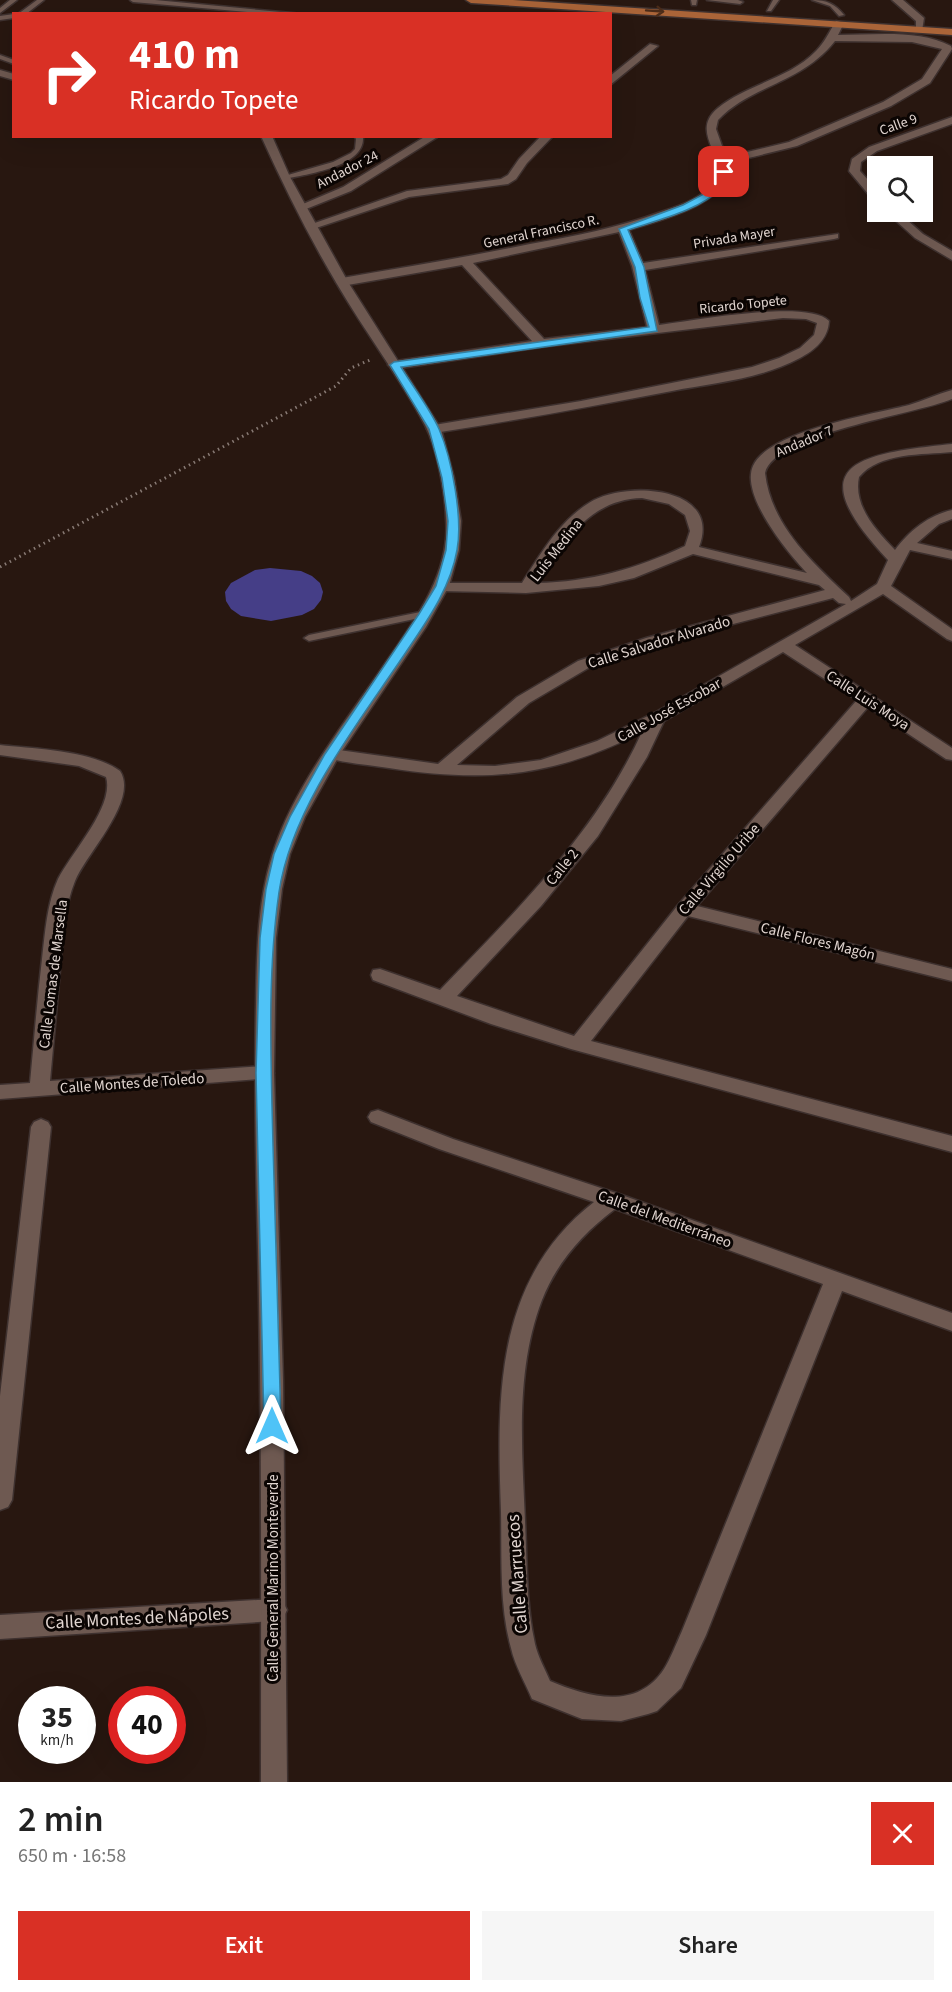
<!DOCTYPE html>
<html lang="en">
<head>
<meta charset="utf-8">
<style>
  :root { --surface:#fff; --page:#f6f6f6; --text:#222; --muted:#767676; --accent:#d93025 }
  body { margin:0; font-family:"Source Sans 3",sans-serif; background:var(--page); color:var(--text); height:100vh; display:flex; flex-direction:column; font-size:22px; white-space:nowrap }
  * { box-sizing:border-box; margin:0 }
  p { font-size:20px; color:var(--muted) }
  .icon { flex:none; width:33px; height:33px; fill:none; stroke:currentColor; stroke-width:2; stroke-linecap:round; stroke-linejoin:round }
  .map { position:relative; height:1782px; overflow:hidden }
  .drawer { display:flex; flex-direction:column; background:var(--surface); flex:1 }
  .drawer>* { flex:none }
  .guide { position:absolute; left:12px; top:12px; width:600px; height:126px; border-radius:0px; box-shadow:0 6px 24px #0002; background:#d93025; color:#fff; overflow:hidden }
  .fabs { position:absolute; left:867px; top:156px; display:grid; gap:12px }
  .fabs a { display:grid; place-items:center; width:66px; height:66px; border-radius:0px; background:var(--surface); box-shadow:0 6px 24px #0002; font-size:30px }
  .speed { position:absolute; left:18px; top:1686px; display:flex; gap:12px; font-size:30px; font-weight:700; text-align:center }
  .speed>* { display:grid; place-content:center; width:78px; height:78px; border-radius:50%; background:var(--surface); box-shadow:0 6px 24px #0002; line-height:1 }
  .speed small { font-size:15px; font-weight:400 }
  .speed .limit { border:9px solid #d22; background:#fff; color:#111 }
  .pin { position:absolute; display:grid; place-items:center; width:51px; height:51px; color:#fff; margin:-26px; border-radius:12px; box-shadow:0 3px 9px #0006 }
  .me { position:absolute; width:66px; margin:-33px; rotate:0deg; stroke-linejoin:round; filter:drop-shadow(0 0 4px #0008) }
  .turn { display:flex; align-items:center; gap:21px; height:126px; padding:0 18px; font-size:27px }
  .turn .icon { width:78px; height:78px; stroke-width:2.5 }
  .turn b { display:block; font-size:42px; line-height:51px }
  .round { display:grid; place-items:center; flex:none; width:63px; height:63px; border-radius:0px; background:var(--page) }
  .summary { display:flex; align-items:center; justify-content:space-between; height:102px; padding:0 18px }
  h1 { font-size:36px; font-weight:600; line-height:45px }
  .button { display:flex; gap:12px; margin-top:auto; padding:12px 18px }
  .button a { flex:1; height:69px; border-radius:0px; background:var(--accent); color:#fff; font-size:24px; font-weight:600; line-height:69px; text-align:center }
  .button a+a { background:var(--page); color:var(--text) }
  .map>svg:first-child { display:block }
  .building { fill:#453e87 }
  .lines { fill:none; stroke-linecap:round; stroke-linejoin:round }
  .service-casing { stroke:#3e312f; stroke-width:3 }
  .minor-casing { stroke:#3e312f; stroke-width:3 }
  .tertiary-casing { stroke:#3e312f; stroke-width:3 }
  .primary-casing { stroke:#3e312f; stroke-width:3 }
  .path { stroke:#887a74; stroke-width:3; stroke-dasharray:1.5 4; stroke-linecap:butt }
  .service { fill:#6e5951; fill-rule:evenodd }
  .minor { fill:#6e5951; fill-rule:evenodd }
  .tertiary { fill:#6e5951; fill-rule:evenodd }
  .primary { fill:#aa6438; fill-rule:evenodd }
  .oneway { stroke:#4b2b18 }
  .route { fill:#4fc3f7; stroke:#337fa1; stroke-width:1.5 }
  .labels { text-anchor:middle; stroke-width:6; stroke-linejoin:round; paint-order:stroke }
  .far-street-label { font-size:14px; fill:#e1d5d0; stroke:#0b0503 }
  .street-label { font-size:15px; fill:#e1d5d0; stroke:#0b0503 }
  .near-street-label { font-size:18px; fill:#e1d5d0; stroke:#0b0503 }
</style>
</head>
<body>
<div class="map">
<svg width="952" height="1782" viewBox="0 0 952 1782">
  <rect width="100%" height="100%" fill="#281710"/>
  <path class="building" d="M270,568L301,571L312,576L320,583L323,592L321,600L314,609L302,615L271,621L241,616L231,609L226,601L225,592L231,583L255,570Z"/>
  <g class="lines">
    <defs>
      <path id="service" d="M10,0H17L0,13V8Z
        M37,0H44L26,14H18Z
        M130,0H155L302,14H271L133,2Z
        M691,0H697L696,5H692Z
        M707,0H738L743,2L740,4Z
        M773,0H779L771,11H767Z
        M812,0C827,0 835,4 844,15L839,16L830,6Z
        M14,14V18L0,20V16Z
        M0,55L14,60V64L0,59Z
        M354,136L363,137C365,167 307,174 285,179L281,177L333,162L351,153L355,149L356,139Z
        M425,611L430,614L429,616L309,641L304,638L309,635Z"/>
      <path id="minor" d="M892,0H903L924,18L922,31H916V21Z
        M836,21L844,23L838,35C873,35 919,29 951,46L952,49L930,83L891,106L797,146L728,163C735,203 657,221 629,230L643,263L838,234V238L834,239L645,270L659,325C693,321 807,299 829,321C828,339 815,350 800,358C761,379 714,383 672,391C593,406 514,421 434,433L429,432L427,429L429,426L434,425L581,401L752,367L779,358L800,348L814,335L817,323L806,319L783,318L541,347L394,369L388,365L389,362L532,341L462,265L342,286L336,282L342,278C405,267 468,257 530,244C574,236 617,228 658,213C675,207 694,202 707,189C738,161 685,135 718,108C747,84 789,79 816,51C825,42 829,32 836,21ZM835,41L912,42L942,49L922,79L883,102L789,142L726,157L716,129L718,120C751,85 801,84 835,41ZM619,232L632,266L647,327L544,339L473,263Z
        M650,44L658,46L610,85V76Z
        M952,117V124L877,151L861,162L860,171L878,191V202L874,201L849,171L852,159L869,147Z
        M426,136H439L351,191L306,209L302,210L296,207L343,187Z
        M541,136H553L527,163L516,179L508,184L409,197L316,228H308L306,226L407,191L501,179L508,175L519,159Z
        M886,212H898L923,234L952,251V260L915,238Z
        M952,390V399C914,415 775,433 765,473C771,526 814,564 849,597L851,601L877,584L888,560C798,464 856,454 952,444V452C922,455 880,452 859,477C853,506 876,530 895,550C909,531 929,515 952,510V519L939,524L917,543L952,551V559L910,550L891,586L952,629V641L947,639L883,594L795,645L952,748V760L946,759L868,707L697,906L952,969V981L688,916L591,1041L952,1136V1152L571,1049L491,1024L373,980L371,975L373,970L380,969L440,990C516,911 596,833 642,732C554,777 486,783 389,768C368,765 347,763 326,758L324,754L326,750L332,749L438,764L517,697L578,661L646,638L825,590L819,585L693,554L634,578L599,586L526,593L441,591L436,589L433,586L436,583H522C541,553 561,518 594,500C630,481 722,487 699,547L807,573C788,553 740,495 753,466C768,431 874,414 909,405C923,401 937,394 952,390ZM642,498L669,504L685,515L690,531L685,546C636,569 590,582 537,583C562,543 590,499 642,498ZM833,598L839,603L846,604L656,712L597,741L541,760L495,766L457,765L529,703L590,667L656,644ZM783,652L857,700L678,905L574,1036L457,996L541,906L598,836L647,757L664,721Z
        M0,745C35,749 91,750 120,771C139,800 86,854 75,881C65,905 64,932 61,958C57,999 54,1040 50,1081L264,1066L271,1068L274,1073L271,1078L0,1099V1085L30,1083C34,1042 37,1000 42,959C45,933 47,903 58,879C71,853 115,806 106,777L79,766L0,755Z
        M378,1110L453,1139L619,1194L952,1313V1331L842,1291L706,1635L681,1688L657,1711L648,1714L621,1721L582,1719L532,1699C525,1682 515,1666 511,1648C499,1605 502,1556 501,1512C497,1397 494,1280 594,1202L439,1149L371,1122L368,1117L371,1112ZM615,1209L823,1284L682,1631C676,1644 671,1658 664,1669C637,1711 588,1697 550,1681C545,1669 538,1657 535,1644C526,1604 527,1562 525,1521C522,1448 515,1370 542,1300C557,1262 582,1234 615,1209Z
        M41,1119L48,1122L51,1127L12,1500L8,1507L0,1510V1396L31,1127L34,1122Z
        M274,1599L283,1602L287,1610L283,1618L274,1621L0,1639V1615Z"/>
      <path id="tertiary" d="M0,70L14,74V80L0,76Z
        M261,136H272L290,177L348,282L441,429L454,478L461,521L459,550L449,586L426,627L340,754L305,817L290,854L282,889L276,938L274,1073L283,1380L287,1782H261C261,1604 262,1426 258,1248C256,1167 254,1085 256,1004C257,954 257,904 272,856C291,791 344,724 382,668C412,624 451,575 446,519C445,492 437,448 425,425C399,376 365,332 337,284C309,237 284,187 261,136Z"/>
      <path id="primary" d="M466,0H513L952,29V35L471,3Z"/>
    </defs>
    <use href="#service" class="service-casing"/>
    <use href="#minor" class="minor-casing"/>
    <use href="#tertiary" class="tertiary-casing"/>
    <use href="#primary" class="primary-casing"/>
    <path class="path" d="M0,567L336,386L351,368L370,360"/>
    <use href="#service" class="service"/>
    <use href="#minor" class="minor"/>
    <use href="#tertiary" class="tertiary"/>
    <use href="#primary" class="primary"/>
  </g>
  <defs><path id="oneway-shaft" d="M-6 0H5M1.5-3L5.5 0L1.5 3" fill="none" stroke-width="1.6" stroke-linecap="round" stroke-linejoin="round" transform="scale(1.5)"/></defs>
  <use class="oneway" href="#oneway-shaft" transform="translate(655 11) rotate(4)"/>
  <path class="route" d="M722,171L729,172C726,178 724,185 720,189C701,210 654,221 628,230L644,267L657,331L401,367C413,387 429,407 439,429C452,459 463,519 457,550C450,590 426,622 404,655C357,725 292,806 279,892C267,975 271,1061 273,1145C276,1238 279,1332 281,1426L279,1431L272,1433L266,1431L264,1426L256,1073L260,938L266,889L274,854L290,817L325,754L419,614L436,586L446,550L448,521L442,478L429,429L390,365L394,362L649,327L640,298L635,267L619,229L683,205L704,194L713,186Z"/>
  <g class="labels">
    <g class="far-street-label">
      <text transform="translate(898 124) rotate(-20)" y="5">Calle 9</text>
      <text transform="translate(347 169) rotate(-27)" y="5">Andador 24</text>
      <text transform="translate(541 231) rotate(-12)" y="5">General Francisco R.</text>
      <text transform="translate(734 237) rotate(-9)" y="5">Privada Mayer</text>
      <text transform="translate(743 304) rotate(-6)" y="5">Ricardo Topete</text>
      <text transform="translate(804 441) rotate(-23)" y="5">Andador 7</text>
    </g>
    <g class="street-label">
      <text transform="translate(556 550) rotate(-52)" y="5">Luis Medina</text>
      <text transform="translate(659 642) rotate(-17)" y="5">Calle Salvador Alvarado</text>
      <text transform="translate(868 700) rotate(33)" y="5">Calle Luis Moya</text>
      <text transform="translate(669 710) rotate(-29)" y="5">Calle José Escobar</text>
      <text transform="translate(562 867) rotate(-51)" y="5">Calle 2</text>
      <text transform="translate(719 869) rotate(-49)" y="5">Calle Virgilio Uribe</text>
      <text transform="translate(818 941) rotate(14)" y="5">Calle Flores Magón</text>
      <text transform="translate(53 974) rotate(-83)" y="5">Calle Lomas de Marsella</text>
      <text transform="translate(132 1083) rotate(-4)" y="5">Calle Montes de Toledo</text>
      <text transform="translate(665 1219) rotate(20)" y="5">Calle del Mediterráneo</text>
      <text transform="translate(273 1578) rotate(-90)" y="5">Calle General Marino Monteverde</text>
    </g>
    <g class="near-street-label">
      <text transform="translate(517 1574) rotate(-94)" y="6">Calle Marruecos</text>
      <text transform="translate(137 1618) rotate(-3)" y="6">Calle Montes de Nápoles</text>
    </g>
  </g>
</svg>
<div class="fabs">
<a><svg class="icon" aria-label="search" viewBox="0 0 24 24"><circle cx="10" cy="10" r="6"/><path d="M15 15l6 6"/></svg></a>
</div>
<div class="speed"><div>35<small>km/h</small></div><div class="limit">40</div></div>
<div class="pin" style="left:724px;top:172px;background:#d93025"><svg class="icon" aria-label="arrive" viewBox="0 0 24 24"><path d="M6 21V4h12l-3 4 3 4H6"/></svg></div>
<svg class="me" style="left:272px;top:1426px" viewBox="-20 -20 40 40"><path d="M0-17L14 15 0 8-14 15z" fill="#4fc3f7" stroke="#fff" stroke-width="4"/></svg>
<div class="guide">
<div class="turn"><svg class="icon" aria-label="right" viewBox="0 0 24 24"><path d="M7 20v-9h11M14 6l5 5-5 5"/></svg><div><b>410 m</b>Ricardo Topete</div></div>
</div>
</div>
<section class="drawer">
<div class="summary"><div><h1>2 min</h1><p>650 m · 16:58</p></div><a class="round" style="background:#d93025;color:#fff"><svg class="icon" aria-label="close" viewBox="0 0 24 24"><path d="M6 6l12 12M18 6L6 18"/></svg></a></div>
<div class="button"><a>Exit</a><a>Share</a></div>
</section>
</body>
</html>
